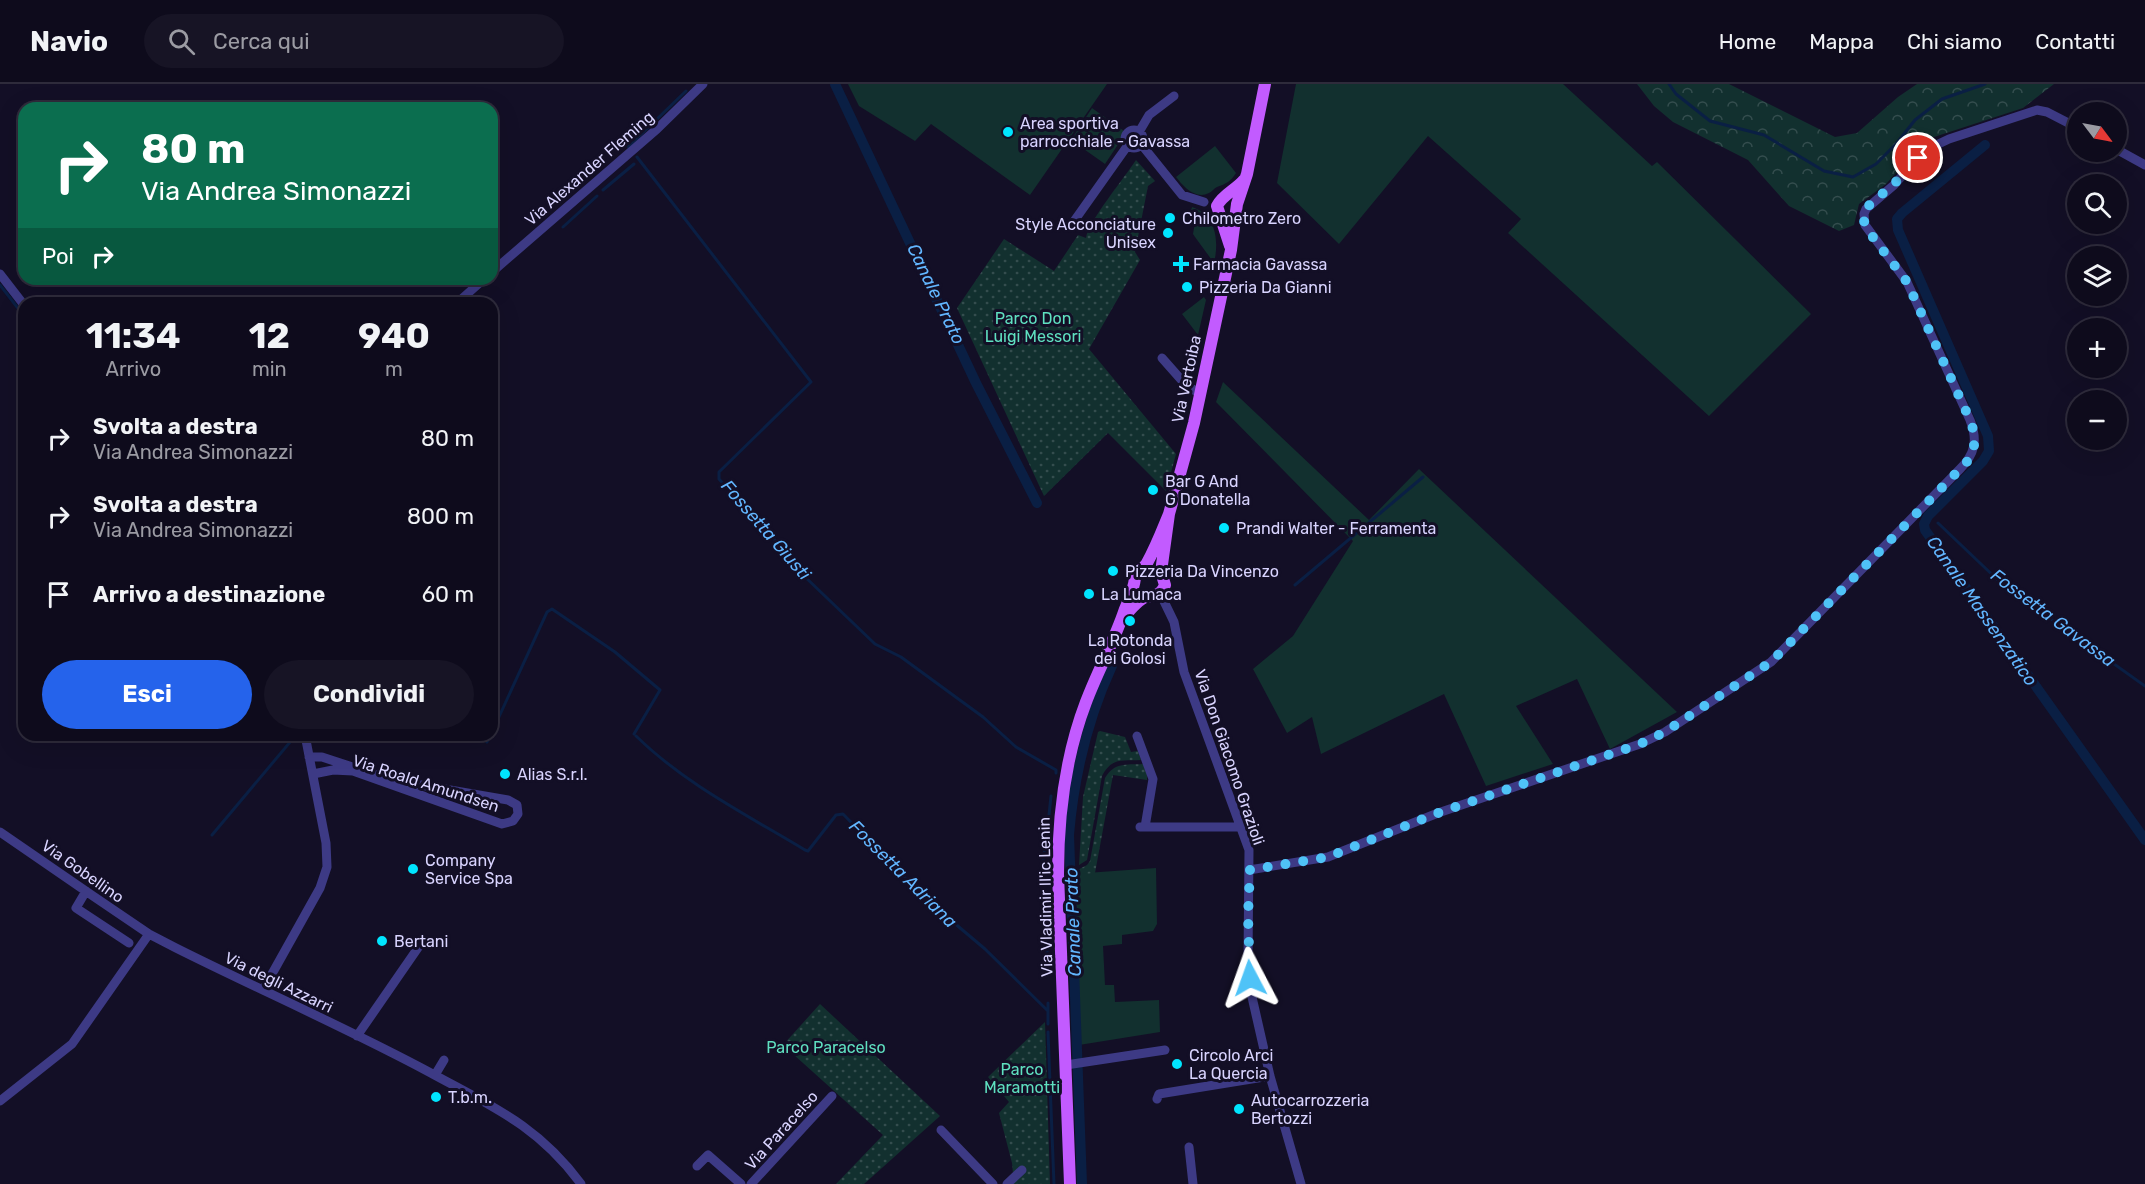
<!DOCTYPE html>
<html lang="it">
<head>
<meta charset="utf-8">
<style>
  :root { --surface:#0e0b1c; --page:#171425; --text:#f1f3f6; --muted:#9b9ba3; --line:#2e2b3b; --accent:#2563eb }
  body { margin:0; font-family:Rubik,sans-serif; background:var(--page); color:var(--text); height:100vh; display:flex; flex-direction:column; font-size:22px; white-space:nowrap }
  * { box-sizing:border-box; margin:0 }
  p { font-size:20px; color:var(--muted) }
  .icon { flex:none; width:33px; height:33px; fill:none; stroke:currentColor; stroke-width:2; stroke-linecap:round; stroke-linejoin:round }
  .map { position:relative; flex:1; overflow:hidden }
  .side { position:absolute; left:18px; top:213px; width:480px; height:444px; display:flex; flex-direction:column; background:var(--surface); border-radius:18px; box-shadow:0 6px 24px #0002,0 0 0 2px var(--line) }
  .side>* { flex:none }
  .banner { position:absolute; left:18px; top:18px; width:480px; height:183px; border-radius:18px; box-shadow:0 6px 24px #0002,0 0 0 2px var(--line); background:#0b6e4f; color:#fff; overflow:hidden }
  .needle { width:39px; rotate:122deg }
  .buttons { position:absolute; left:2067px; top:18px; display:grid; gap:12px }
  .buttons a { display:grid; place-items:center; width:60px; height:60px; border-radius:50%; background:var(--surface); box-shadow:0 6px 24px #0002,0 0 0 2px var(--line); font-size:30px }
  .pin { position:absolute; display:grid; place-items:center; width:51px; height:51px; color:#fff; margin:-26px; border:3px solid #fff; border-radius:50%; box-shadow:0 2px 6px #0007 }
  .me { position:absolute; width:66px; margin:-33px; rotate:356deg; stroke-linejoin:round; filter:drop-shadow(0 0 4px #0008) }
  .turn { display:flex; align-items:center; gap:21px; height:126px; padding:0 24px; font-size:27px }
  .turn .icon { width:78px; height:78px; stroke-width:2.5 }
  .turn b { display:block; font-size:42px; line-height:51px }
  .then { display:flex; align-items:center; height:57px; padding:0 24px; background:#0003; gap:12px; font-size:22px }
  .eta { display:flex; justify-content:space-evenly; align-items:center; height:102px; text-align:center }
  .eta b { font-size:36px; font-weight:700; line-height:42px }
  .cta { display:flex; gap:12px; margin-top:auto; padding:12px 24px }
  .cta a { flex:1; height:69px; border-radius:36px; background:var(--accent); color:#fff; font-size:24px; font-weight:700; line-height:69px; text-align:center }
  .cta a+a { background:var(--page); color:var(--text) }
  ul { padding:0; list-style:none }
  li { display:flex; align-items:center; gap:18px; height:78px; padding:0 24px }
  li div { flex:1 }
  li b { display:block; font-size:22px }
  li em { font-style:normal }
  header { display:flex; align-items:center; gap:36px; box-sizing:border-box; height:84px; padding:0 30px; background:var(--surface); border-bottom:2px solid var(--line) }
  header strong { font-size:28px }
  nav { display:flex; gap:33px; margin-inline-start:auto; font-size:21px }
  .search { width:420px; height:54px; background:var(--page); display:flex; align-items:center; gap:15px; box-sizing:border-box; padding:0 21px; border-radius:33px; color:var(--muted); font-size:22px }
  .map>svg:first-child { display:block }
  .green { fill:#12302f }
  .forest { fill:url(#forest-crowns) }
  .park { fill:url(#park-dots) }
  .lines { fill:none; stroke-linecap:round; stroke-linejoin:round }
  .stream { stroke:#0a1f44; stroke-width:3 }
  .canal { stroke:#0a1f44; stroke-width:10 }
  .minor { stroke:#3d3a85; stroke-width:9 }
  .major { stroke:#c25bff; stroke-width:12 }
  .route { stroke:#4fc3f7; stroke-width:10; stroke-dasharray:0 18 }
  .poi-dot { fill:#00e5ff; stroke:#130f26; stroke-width:2 }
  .labels { text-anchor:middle; stroke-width:6; stroke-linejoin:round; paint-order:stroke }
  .poi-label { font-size:16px; fill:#d9d4ff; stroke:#130f26; text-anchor:start }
  .street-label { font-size:16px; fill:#d9d4ff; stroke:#130f26 }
  .park-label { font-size:16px; fill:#5fe0c0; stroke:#130f26 }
  .water-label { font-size:18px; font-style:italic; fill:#62b6ff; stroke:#130f26 }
</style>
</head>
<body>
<header>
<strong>Navio</strong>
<div class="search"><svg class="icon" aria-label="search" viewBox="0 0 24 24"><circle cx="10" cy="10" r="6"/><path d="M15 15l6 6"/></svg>Cerca qui</div>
<nav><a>Home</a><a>Mappa</a><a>Chi siamo</a><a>Contatti</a></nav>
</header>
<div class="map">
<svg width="2145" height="1100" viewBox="0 0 2145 1100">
  <defs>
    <pattern id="forest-crowns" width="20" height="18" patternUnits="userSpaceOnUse" patternTransform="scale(1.5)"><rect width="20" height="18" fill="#12302f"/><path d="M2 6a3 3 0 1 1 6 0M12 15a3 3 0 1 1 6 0" fill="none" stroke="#344d4e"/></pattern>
    <pattern id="park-dots" width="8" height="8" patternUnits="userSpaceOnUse" patternTransform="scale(1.5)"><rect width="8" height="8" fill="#12302f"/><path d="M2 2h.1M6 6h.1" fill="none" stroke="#344d4e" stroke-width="1.8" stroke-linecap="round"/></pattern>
  </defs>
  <rect width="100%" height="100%" fill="#130f26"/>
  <path class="green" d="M848,0H1107L1030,111L931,40L915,57L859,22Z
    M1296,0H1563L1652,82L1657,78L1811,230L1709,332L1508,149L1521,135L1428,52L1339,160L1277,99Z
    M1092,24L1124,47L1121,56L1105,80L1071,56Z
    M1215,62L1236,89C1231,97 1226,100 1217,103C1214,104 1212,108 1209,109C1195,116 1183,102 1176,93Z
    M1192,123C1217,131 1219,158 1214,179L1195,153L1193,150L1196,132L1190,130Z
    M1204,213L1206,216L1198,251L1182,230Z
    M1223,298L1369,436L1419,385L1677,628L1610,665L1577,595L1516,622L1553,680L1486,702L1444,610L1321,670L1312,633L1287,649L1253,585L1293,552L1353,457L1216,318Z
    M1156,784L1157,840L1153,847L1122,851V860L1103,862L1105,901H1114L1115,918L1159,916L1160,948L1079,961L1072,790Z"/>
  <path class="forest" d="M1637,0H1729L1835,53L1857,49L1898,13L1917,0H2054L2023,24L1931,54L1920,62L1886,100L1859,120L1854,141L1839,147L1789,122L1748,76L1673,38L1654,22Z"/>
  <path class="park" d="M1136,76L1155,97L1148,102L1135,168L1140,176L1089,265L1176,370L1166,407L1108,349L1044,412L957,224L1004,155L1054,187L1078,151L1086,154C1088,138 1125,93 1136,76Z
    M1100,647L1125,653L1131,668L1138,667L1141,676C1122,677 1112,673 1102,692L1087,776L1079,781L1083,713L1098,648Z
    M1143,680L1147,690V696L1113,691L1095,789L1068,791L1087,781L1090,777L1105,694C1115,678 1125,681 1143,680Z
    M820,920L940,1032L864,1100H836L883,1051L783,961Z
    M1045,938L1050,1100H1014L1012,1079L999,1029L1009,1018L988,993Z"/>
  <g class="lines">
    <path class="stream" d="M1669,0L1676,10L1710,37L1764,51L1824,87L1853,93L1876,80L1896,60L1915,36L1942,15L1985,0
      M628,63L686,7
      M637,73L811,298L719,388V395L787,469L802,490L875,560L901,573L983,633L1016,663L1056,686V689
      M603,106L634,80
      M563,143L597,112
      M0,201L24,232
      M1938,439L2002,500L2145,602
      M1295,501L1423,393
      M492,648L547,528L552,525L615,568L660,606L634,650
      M636,652C685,700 747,731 805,766L808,767L836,731L843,730L927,816L985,865L1048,927
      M487,658L490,651
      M1047,750L1051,712
      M212,751L296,651
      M1045,764L1043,778L1047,870
      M1048,919V940
      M1048,948L1054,1100"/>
    <path class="canal" d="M835,0L976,299L1037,419
      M1985,61L1902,129L1897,135L1898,146L1988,352L1989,367L1983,377L1928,432L1924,440L1925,446L2145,756
      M1082,1100L1069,751C1074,692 1087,636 1112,582"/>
    <path class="minor" d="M1125 55a9 9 0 1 1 18 0a9 9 0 1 1-18 0Z
      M1139,48L1149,31L1174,12
      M1141,60L1182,111L1204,118
      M2116,65L2145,81
      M1072,140L1128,61
      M492,188L657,45L703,0
      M0,190L24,221
      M457,219L484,195
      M1162,274L1185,300L1200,310
      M1160,509L1174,538L1184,588L1249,766L1248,875L1252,913L1270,992L1301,1100
      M1137,652L1153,695L1145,743
      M309,673H322L392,696L508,716L517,721L518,730L513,737L502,740L353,687L333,686L313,690
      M1140,743H1242
      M0,748L93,812L149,850L176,864C260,906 347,944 429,988C491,1022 538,1041 581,1100
      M1249,786L1328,773L1438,729L1640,660L1665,648L1771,578L1960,385C1975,370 1978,356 1970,336L1907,198L1865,141L1864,130L1866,125L1894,101L1918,74L1930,64L1949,55L2037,26L2047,28L2078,44
      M86,807L76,824L129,859
      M263,906L320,804L327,783L326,759L305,651
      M357,952L422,858
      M1066,981L1165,966
      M435,991L444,976
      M1157,1015L1159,1010L1270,992
      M0,1017L72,960L149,850
      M941,1046L993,1100
      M1189,1063L1193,1100
      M697,1082L708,1071L741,1100
      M751,1100L832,1012
      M1007,1100L1022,1086"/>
    <path class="major" d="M1230,162L1217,122C1222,111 1237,105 1244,96
      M1124,533C1129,527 1138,516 1146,513C1155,510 1160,513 1165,501L1161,488L1169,430L1194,339L1231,166L1237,120L1247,90L1265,0
      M1070,1100L1058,790C1058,732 1065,673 1086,618C1098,586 1114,558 1125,525C1129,515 1134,505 1135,494C1138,487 1143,485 1147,479C1156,463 1162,447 1169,430"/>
  </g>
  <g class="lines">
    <path class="route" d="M1250,894L1248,832L1250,786L1328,773L1438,729L1640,660L1665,648L1771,578L1966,379C1977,364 1976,352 1970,336L1907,198L1869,148L1863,135L1864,130L1870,120L1894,100L1918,74"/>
  </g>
  <g class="poi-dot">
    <circle cx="1008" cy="48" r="6"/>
    <circle cx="1170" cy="134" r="6"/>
    <circle cx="1168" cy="149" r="6"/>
    <path d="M1178 171h6v6h6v6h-6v6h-6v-6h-6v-6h6z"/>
    <circle cx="1187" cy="203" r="6"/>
    <circle cx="1153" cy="406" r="6"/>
    <circle cx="1224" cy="444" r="6"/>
    <circle cx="1113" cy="487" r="6"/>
    <circle cx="1089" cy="510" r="6"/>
    <circle cx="1130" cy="537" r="6"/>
    <circle cx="505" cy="690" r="6"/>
    <circle cx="413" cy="785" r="6"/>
    <circle cx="382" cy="857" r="6"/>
    <circle cx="1177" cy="980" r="6"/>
    <circle cx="436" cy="1013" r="6"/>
    <circle cx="1239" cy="1025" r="6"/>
  </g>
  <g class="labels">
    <g class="poi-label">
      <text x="1020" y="45">Area sportiva<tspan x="1020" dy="18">parrocchiale - Gavassa</tspan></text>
      <text x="1182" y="140">Chilometro Zero</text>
      <text x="1156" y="146" text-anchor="end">Style Acconciature<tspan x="1156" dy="18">Unisex</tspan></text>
      <text x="1193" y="186">Farmacia Gavassa</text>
      <text x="1199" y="209">Pizzeria Da Gianni</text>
      <text x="1165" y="403">Bar G And<tspan x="1165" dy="18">G Donatella</tspan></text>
      <text x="1236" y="450">Prandi Walter - Ferramenta</text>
      <text x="1125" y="493">Pizzeria Da Vincenzo</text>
      <text x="1101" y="516">La Lumaca</text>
      <text x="1130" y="562" text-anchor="middle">La Rotonda<tspan x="1130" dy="18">dei Golosi</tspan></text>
      <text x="517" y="696">Alias S.r.l.</text>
      <text x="425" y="782">Company<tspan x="425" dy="18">Service Spa</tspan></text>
      <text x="394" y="863">Bertani</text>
      <text x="1189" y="977">Circolo Arci<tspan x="1189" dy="18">La Quercia</tspan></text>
      <text x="448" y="1019">T.b.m.</text>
      <text x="1251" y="1022">Autocarrozzeria<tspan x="1251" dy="18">Bertozzi</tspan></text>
    </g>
    <g class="street-label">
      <text transform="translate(589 84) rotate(-41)" y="6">Via Alexander Fleming</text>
      <text transform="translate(1186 295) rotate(-78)" y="6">Via Vertoiba</text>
      <text transform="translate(1230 673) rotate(71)" y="6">Via Don Giacomo Grazioli</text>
      <text transform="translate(426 699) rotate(18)" y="6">Via Roald Amundsen</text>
      <text transform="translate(83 787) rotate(35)" y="6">Via Gobellino</text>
      <text transform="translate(1045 813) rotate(-91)" y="6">Via Vladimir Il'ic Lenin</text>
      <text transform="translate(279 898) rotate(26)" y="6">Via degli Azzarri</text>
      <text transform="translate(781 1046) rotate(-48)" y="6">Via Paracelso</text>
    </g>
    <g class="park-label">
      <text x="1033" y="240">Parco Don<tspan x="1033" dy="18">Luigi Messori</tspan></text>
      <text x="826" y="969">Parco Paracelso</text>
      <text x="1022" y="991">Parco<tspan x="1022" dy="18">Maramotti</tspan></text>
    </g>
    <g class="water-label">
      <text transform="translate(936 210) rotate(64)" y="6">Canale Prato</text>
      <text transform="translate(766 446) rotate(49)" y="6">Fossetta Giusti</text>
      <text transform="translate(1982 527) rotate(55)" y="6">Canale Massenzatico</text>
      <text transform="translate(2053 534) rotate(37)" y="6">Fossetta Gavassa</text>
      <text transform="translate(903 790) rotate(45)" y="6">Fossetta Adriana</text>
      <text transform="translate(1073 838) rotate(-92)" y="6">Canale Prato</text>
    </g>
  </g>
</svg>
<div class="buttons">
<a><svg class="needle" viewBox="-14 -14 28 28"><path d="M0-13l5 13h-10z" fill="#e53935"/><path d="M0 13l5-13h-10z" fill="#9b9ba3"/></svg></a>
<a><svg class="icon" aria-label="search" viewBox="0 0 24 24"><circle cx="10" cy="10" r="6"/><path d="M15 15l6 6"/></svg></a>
<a><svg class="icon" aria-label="layers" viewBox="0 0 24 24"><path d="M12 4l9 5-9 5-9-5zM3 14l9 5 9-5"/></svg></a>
<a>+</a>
<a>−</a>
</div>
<div class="pin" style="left:1918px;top:74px;background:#d93025"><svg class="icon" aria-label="arrive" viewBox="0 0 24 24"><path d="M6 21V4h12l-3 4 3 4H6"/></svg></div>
<svg class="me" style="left:1250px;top:894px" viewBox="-20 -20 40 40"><path d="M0-17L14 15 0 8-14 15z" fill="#4fc3f7" stroke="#fff" stroke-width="4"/></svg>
<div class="banner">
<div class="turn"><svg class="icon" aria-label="right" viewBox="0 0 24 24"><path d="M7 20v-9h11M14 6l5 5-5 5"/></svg><div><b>80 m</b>Via Andrea Simonazzi</div></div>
<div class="then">Poi<svg class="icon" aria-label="right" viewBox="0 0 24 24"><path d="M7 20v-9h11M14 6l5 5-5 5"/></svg></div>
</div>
<section class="side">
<div class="eta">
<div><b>11:34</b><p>Arrivo</p></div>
<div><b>12</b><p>min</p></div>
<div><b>940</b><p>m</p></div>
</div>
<ul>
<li><svg class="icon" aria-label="right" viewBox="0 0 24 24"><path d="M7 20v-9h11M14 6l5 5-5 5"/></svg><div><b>Svolta a destra</b><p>Via Andrea Simonazzi</p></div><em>80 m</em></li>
<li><svg class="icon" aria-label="right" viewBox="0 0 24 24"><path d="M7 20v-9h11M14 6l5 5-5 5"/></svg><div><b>Svolta a destra</b><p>Via Andrea Simonazzi</p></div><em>800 m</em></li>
<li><svg class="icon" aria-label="arrive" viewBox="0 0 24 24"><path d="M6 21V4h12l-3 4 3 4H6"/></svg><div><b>Arrivo a destinazione</b></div><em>60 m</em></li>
</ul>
<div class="cta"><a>Esci</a><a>Condividi</a></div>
</section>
</div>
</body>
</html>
